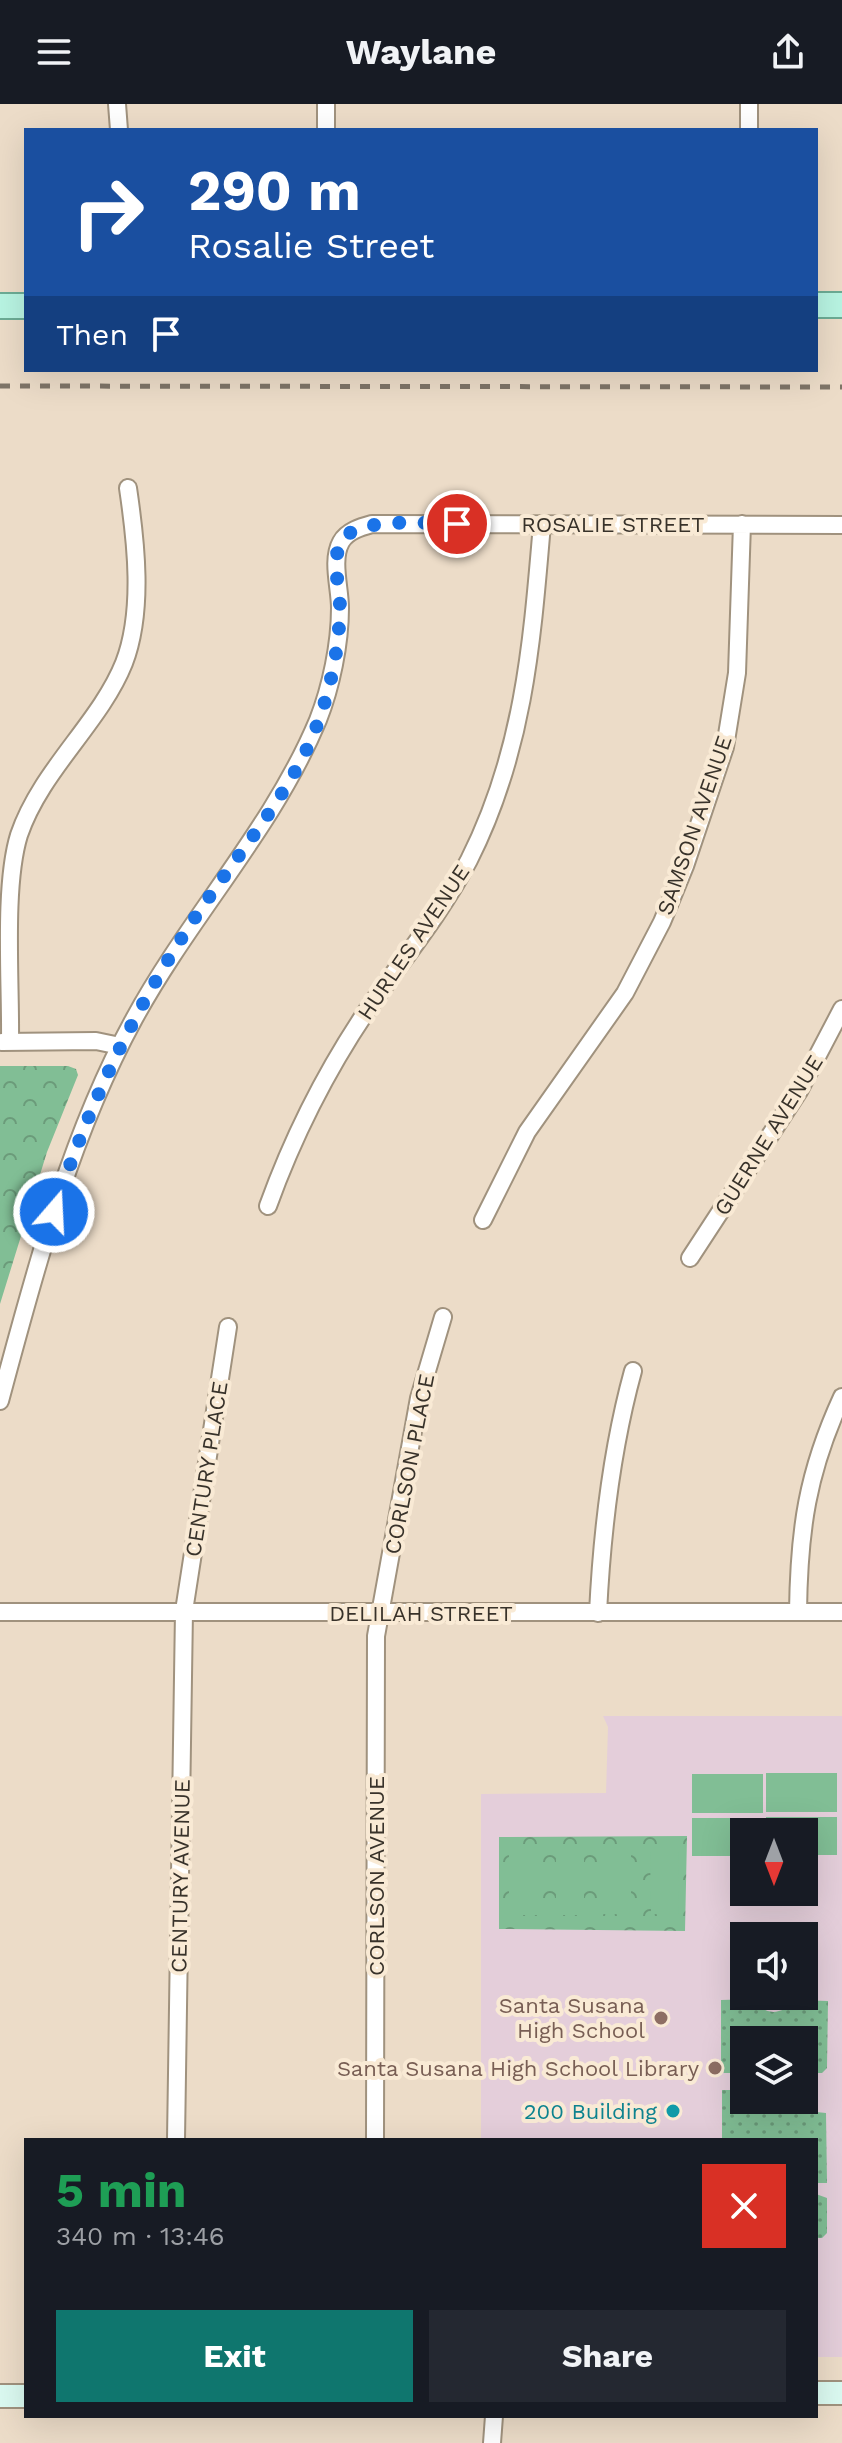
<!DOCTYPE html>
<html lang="en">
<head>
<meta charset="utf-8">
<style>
  :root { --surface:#171b24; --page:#242831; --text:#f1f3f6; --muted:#9ea1a6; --accent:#0f766e }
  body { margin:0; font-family:"Work Sans",sans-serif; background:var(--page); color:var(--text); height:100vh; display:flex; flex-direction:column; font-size:30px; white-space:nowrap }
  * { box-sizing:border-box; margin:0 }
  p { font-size:26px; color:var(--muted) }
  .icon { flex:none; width:44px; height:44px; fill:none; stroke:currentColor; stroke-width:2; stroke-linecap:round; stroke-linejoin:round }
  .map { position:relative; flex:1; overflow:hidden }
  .panel { position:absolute; left:24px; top:2034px; width:794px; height:280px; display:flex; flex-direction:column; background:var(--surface); border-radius:0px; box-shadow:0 8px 32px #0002 }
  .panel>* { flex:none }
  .guide { position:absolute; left:24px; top:24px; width:794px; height:244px; border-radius:0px; box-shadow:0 8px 32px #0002; background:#1a4fa0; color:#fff; overflow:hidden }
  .needle { width:52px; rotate:180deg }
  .buttons { position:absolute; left:730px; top:1714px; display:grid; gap:16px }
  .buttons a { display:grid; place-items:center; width:88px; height:88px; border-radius:0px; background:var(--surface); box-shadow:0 8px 32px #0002; font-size:40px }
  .pin { position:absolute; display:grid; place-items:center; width:68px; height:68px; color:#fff; margin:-34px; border:4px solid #fff; border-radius:50%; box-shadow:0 2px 8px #0007 }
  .me { position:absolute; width:88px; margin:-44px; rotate:19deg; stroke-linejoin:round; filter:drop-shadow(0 0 6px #0008) }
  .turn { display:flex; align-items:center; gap:28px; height:168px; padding:0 32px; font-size:36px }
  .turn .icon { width:104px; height:104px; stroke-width:2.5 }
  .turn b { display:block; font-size:56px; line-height:68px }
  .then { display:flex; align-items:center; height:76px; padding:0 32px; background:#0003; gap:16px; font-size:30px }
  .round { display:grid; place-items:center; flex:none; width:84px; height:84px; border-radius:0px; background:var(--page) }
  .overview { display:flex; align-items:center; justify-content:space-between; height:136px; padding:0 32px }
  h1 { font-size:48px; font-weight:700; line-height:60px; color:#1e9e55 }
  .primary-button { display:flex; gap:16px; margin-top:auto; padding:16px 32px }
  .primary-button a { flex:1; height:92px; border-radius:0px; background:var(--accent); color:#fff; font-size:32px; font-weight:700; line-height:92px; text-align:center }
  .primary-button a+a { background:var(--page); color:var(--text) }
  header { display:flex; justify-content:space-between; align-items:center; height:104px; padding:0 32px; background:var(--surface); font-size:36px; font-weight:700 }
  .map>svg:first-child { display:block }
  .education { fill:#e4ceda; fill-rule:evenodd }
  .grass { fill:url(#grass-dots) }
  .park { fill:url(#park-crowns) }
  .pitch { fill:#81be95 }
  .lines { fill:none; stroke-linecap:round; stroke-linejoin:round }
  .street-casing { stroke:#a0927e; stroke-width:20 }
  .secondary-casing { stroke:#a0927e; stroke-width:26 }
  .primary-casing { stroke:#6cac95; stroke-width:28 }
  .street { stroke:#fff; stroke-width:16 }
  .secondary { stroke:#dbfaf1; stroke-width:22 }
  .primary { stroke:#b8f4e2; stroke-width:24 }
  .rail { stroke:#7f7568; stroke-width:5; stroke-dasharray:10 10; stroke-linecap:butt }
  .route { stroke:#1a73e8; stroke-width:14; stroke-dasharray:0 25.2 }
  .education-dot { fill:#8d6e63; stroke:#f9ead5; stroke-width:3 }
  .culture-dot { fill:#0f9aa8; stroke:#f9ead5; stroke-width:3 }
  .labels { text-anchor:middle; stroke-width:8; stroke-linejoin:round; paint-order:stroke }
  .street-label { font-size:22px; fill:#38322a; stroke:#f9ead5 }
  .education-label { font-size:22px; fill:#785e54; stroke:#f9ead5; text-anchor:end }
  .culture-label { font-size:22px; fill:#0d838f; stroke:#f9ead5; text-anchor:end }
</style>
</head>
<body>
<header><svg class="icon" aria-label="menu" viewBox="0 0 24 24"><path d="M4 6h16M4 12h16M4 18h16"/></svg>Waylane<svg class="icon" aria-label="share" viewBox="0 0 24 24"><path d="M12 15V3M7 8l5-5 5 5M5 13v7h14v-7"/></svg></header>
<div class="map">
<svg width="842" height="2339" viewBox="0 0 842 2339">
  <defs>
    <pattern id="grass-dots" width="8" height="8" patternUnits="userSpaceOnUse" patternTransform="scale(2)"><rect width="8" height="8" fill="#81be95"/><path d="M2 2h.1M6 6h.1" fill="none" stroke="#6b9b7a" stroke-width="1.8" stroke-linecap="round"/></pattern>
    <pattern id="park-crowns" width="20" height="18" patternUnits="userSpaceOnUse" patternTransform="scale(2)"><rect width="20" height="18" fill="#81be95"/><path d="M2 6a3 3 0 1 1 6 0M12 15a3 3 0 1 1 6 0" fill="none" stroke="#6b9b7a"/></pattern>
  </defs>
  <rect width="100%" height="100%" fill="#ecdcc8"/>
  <path class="education" d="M603,1612H842V2253H816V2036H481V1690L606,1689L608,1623ZM744,1728H804V1788H744ZM744,1832H804V1892H744ZM744,1936H804V1996H744Z"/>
  <path class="grass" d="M753,1895C765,1913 782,1911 795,1896L828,1897L827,1964L822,1969H804V1936H744V1969H724L721,1966V1896Z
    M722,1986H744V1996H804V1986H816V2008L826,2009L827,2079H816V2036H722Z
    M816,2090L827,2094V2129L822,2134H816Z"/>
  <path class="park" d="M0,962H68L76,965L78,971L47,1048L0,1200Z
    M687,1732L685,1827L499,1825V1733Z"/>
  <path class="pitch" d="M766,1669H837V1708H766Z
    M692,1670H763V1709H692Z
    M766,1713H837V1751H804V1728H766Z
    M692,1714H763V1728H744V1752H692Z
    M603,1748H631V1810H603Z
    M650,1748H678L679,1810H651Z
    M509,1749H537V1811H509Z
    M556,1749H584V1811H556Z"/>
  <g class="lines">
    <defs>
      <path id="street" d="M117,0L119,26
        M326,0V26
        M749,26V0
        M10,937C11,880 3,783 19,731C41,666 100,619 124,559C144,507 136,438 128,384
        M2,938L96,937L120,942
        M268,1102C294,1030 327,965 370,902C404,854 442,808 469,756C524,647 532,538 542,420
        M483,1116L527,1028L625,889L662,818L685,762L725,643L737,569L742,420
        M690,1154L799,987L842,905
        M0,1297C35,1167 69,1034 134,915C190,812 273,724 318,616C331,583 340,540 340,504C340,484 331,456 341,438C347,427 361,423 372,420L842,421
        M0,1508H842
        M798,1508C799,1426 807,1369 842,1293
        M598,1509C602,1427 611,1347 633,1267
        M176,2036L184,1507L228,1223
        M375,2036L376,1532L419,1294L443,1213
        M492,2339L494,2312"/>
      <path id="secondary" d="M816,2289H842
        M0,2292H26"/>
      <path id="primary" d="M816,201H842
        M0,202H26"/>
    </defs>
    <use href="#street" class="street-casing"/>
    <use href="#secondary" class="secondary-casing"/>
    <use href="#primary" class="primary-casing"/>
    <use href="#street" class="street"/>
    <use href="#secondary" class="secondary"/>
    <use href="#primary" class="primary"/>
    <path class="rail" d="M0,282L842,283"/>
  </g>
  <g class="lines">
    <path class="route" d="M54,1108C87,1005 133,908 192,818C229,762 273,711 304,651C326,607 339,553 340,504C340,484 331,457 341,438C356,411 430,420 457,420"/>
  </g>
  <g class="education-dot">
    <circle cx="661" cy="1914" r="8"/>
    <circle cx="715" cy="1964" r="8"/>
  </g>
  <circle class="culture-dot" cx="673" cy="2007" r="8"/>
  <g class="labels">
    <g class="street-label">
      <text x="613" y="428">ROSALIE STREET</text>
      <text transform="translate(694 721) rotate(-71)" y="8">SAMSON AVENUE</text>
      <text transform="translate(413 838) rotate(-56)" y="8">HURLES AVENUE</text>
      <text transform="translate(768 1031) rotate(-58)" y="8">GUERNE AVENUE</text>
      <text transform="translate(409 1360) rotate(-79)" y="8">CORLSON PLACE</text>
      <text transform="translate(206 1365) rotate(-81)" y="8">CENTURY PLACE</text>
      <text x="421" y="1517">DELILAH STREET</text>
      <text transform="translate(180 1772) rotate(-89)" y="8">CENTURY AVENUE</text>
      <text transform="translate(376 1772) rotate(-90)" y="8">CORLSON AVENUE</text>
    </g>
    <g class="education-label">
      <text x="645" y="1909">Santa Susana<tspan x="645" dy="25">High School</tspan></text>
      <text x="699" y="1972">Santa Susana High School Library</text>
    </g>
    <g class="culture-label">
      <text x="657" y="2015">200 Building</text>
    </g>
  </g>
</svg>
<div class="buttons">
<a><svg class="needle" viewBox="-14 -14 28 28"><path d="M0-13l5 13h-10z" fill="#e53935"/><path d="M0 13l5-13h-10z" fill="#9ea1a6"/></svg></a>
<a><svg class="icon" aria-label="sound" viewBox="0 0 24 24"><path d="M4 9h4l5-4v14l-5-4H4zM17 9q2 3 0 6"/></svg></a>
<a><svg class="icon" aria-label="layers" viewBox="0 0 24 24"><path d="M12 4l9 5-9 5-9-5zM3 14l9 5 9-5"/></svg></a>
</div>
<div class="pin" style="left:457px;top:420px;background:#d93025"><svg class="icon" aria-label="arrive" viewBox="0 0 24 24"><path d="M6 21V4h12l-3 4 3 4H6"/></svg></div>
<svg class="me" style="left:54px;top:1108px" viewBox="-20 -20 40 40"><circle r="17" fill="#1a73e8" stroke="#fff" stroke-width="3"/><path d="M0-11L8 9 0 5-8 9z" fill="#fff"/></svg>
<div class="guide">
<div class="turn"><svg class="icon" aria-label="right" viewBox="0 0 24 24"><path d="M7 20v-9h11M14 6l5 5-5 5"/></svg><div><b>290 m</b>Rosalie Street</div></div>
<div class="then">Then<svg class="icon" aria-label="arrive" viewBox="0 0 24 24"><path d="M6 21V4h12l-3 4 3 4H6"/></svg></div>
</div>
<section class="panel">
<div class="overview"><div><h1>5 min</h1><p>340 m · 13:46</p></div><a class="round" style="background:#d93025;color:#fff"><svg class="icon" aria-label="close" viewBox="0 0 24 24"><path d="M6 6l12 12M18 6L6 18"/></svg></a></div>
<div class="primary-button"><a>Exit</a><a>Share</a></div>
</section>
</div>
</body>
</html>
